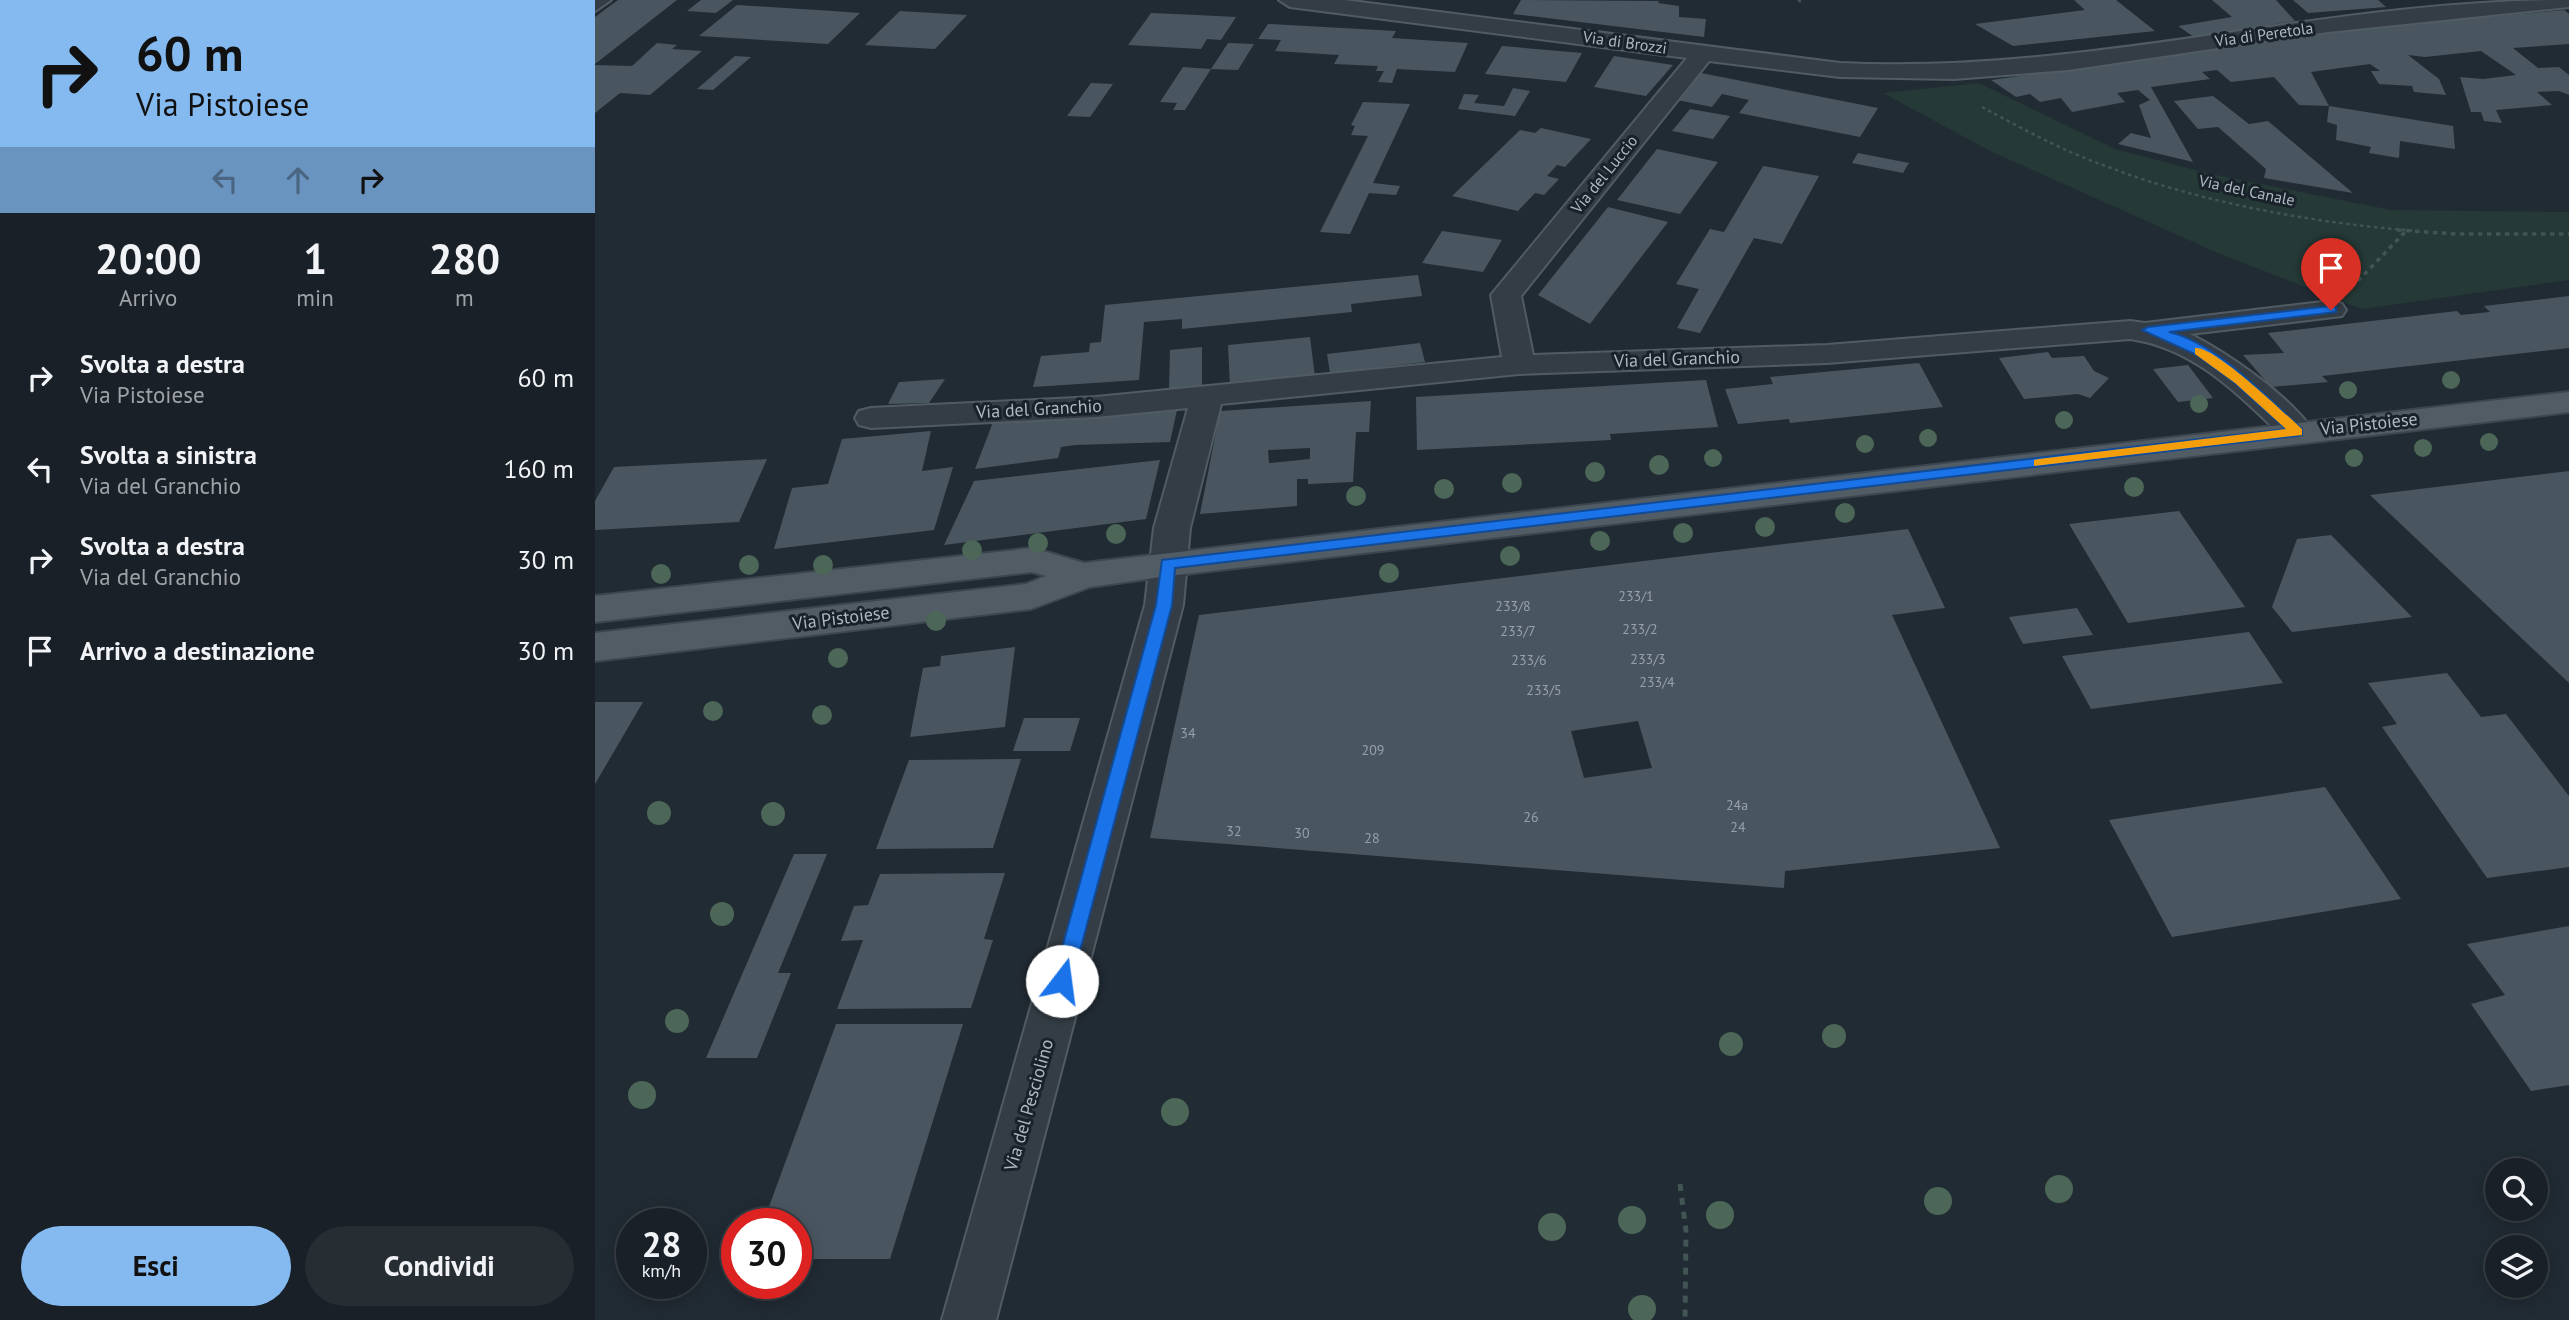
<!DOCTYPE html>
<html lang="it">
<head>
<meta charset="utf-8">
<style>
  :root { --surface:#192027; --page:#262d33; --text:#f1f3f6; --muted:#9fa3a7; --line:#373e44; --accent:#85baf0 }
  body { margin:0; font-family:"PT Sans",sans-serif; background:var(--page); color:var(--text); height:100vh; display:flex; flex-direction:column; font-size:26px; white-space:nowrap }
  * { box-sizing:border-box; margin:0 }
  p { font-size:23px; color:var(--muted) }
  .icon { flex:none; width:38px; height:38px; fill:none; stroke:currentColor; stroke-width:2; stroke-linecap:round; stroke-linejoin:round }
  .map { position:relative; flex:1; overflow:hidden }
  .panel { display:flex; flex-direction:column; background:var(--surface); width:595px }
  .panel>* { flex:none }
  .banner { background:#85baf0; color:#111; overflow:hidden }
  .buttons { position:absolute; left:1890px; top:1158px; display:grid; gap:14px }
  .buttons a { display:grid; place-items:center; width:63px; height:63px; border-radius:50%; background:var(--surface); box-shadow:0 4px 18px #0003,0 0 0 2px var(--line); font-size:35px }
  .speed { position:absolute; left:21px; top:1208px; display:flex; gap:14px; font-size:35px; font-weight:700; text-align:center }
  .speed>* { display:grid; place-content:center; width:91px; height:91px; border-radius:50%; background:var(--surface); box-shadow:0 4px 18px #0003,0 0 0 2px var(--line); line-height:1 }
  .speed small { font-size:18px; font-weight:400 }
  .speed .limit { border:10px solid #d22; background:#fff; color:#111 }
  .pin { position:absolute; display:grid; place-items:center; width:60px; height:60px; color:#fff; margin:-72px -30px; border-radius:50% 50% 50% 0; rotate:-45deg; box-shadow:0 0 7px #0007 }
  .pin .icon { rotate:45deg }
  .me { position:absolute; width:77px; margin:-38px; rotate:15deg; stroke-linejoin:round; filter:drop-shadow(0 0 5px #0008) }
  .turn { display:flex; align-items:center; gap:24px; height:147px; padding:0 21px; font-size:32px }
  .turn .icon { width:91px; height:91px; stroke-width:2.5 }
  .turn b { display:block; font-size:49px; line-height:60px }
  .lanes { display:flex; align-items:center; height:66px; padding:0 21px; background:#0003; justify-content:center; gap:35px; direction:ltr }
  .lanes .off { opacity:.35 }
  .eta { display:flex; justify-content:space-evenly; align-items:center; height:119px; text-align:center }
  .eta b { font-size:42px; font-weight:700; line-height:49px }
  .button { display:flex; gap:14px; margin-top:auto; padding:14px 21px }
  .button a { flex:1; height:80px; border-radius:42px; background:var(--accent); color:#111; font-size:28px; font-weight:700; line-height:80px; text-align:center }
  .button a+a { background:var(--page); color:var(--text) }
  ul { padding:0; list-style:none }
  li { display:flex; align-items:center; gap:21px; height:91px; padding:0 21px }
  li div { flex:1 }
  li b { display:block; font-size:26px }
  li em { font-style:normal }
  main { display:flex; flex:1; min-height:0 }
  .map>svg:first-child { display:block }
  .green { fill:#253937 }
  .building { fill:#495660; fill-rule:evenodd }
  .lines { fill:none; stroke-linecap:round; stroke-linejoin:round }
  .lane-casing { stroke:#515b63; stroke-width:4 }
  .street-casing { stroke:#515b63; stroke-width:4 }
  .primary-casing { stroke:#3d464f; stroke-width:4 }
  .path-far2 { stroke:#425454; stroke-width:2.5; stroke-dasharray:3.5 3.5; stroke-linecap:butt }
  .path-far1 { stroke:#425454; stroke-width:3.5; stroke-dasharray:4.5 4.5; stroke-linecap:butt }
  .path { stroke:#425454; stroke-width:5; stroke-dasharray:7 7; stroke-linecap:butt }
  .lane { fill:#343d45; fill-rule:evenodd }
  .street { fill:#343d45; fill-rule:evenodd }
  .primary { fill:#525c65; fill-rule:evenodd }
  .tree { fill:#4c6657 }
  .route { fill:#1a73e8; stroke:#114b97; stroke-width:2 }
  .slow { fill:#f59e0b }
  .labels { text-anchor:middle; stroke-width:6; stroke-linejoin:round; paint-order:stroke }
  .number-label { font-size:14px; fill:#95a0aa }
  .far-street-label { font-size:16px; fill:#aeb8c2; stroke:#19222a }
  .street-label { font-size:18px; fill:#aeb8c2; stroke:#19222a }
</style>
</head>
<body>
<main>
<section class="panel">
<div class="banner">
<div class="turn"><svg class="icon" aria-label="right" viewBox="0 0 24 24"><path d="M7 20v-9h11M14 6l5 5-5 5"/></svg><div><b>60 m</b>Via Pistoiese</div></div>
<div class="lanes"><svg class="icon off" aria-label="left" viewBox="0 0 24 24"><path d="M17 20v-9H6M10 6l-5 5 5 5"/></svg><svg class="icon off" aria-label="ahead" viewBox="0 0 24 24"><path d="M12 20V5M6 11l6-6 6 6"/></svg><svg class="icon" aria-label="right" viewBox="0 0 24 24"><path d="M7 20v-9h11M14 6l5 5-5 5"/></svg></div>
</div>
<div class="eta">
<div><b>20:00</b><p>Arrivo</p></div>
<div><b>1</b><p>min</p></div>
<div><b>280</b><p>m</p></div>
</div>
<ul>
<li><svg class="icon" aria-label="right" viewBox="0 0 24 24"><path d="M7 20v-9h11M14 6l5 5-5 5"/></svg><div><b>Svolta a destra</b><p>Via Pistoiese</p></div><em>60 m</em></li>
<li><svg class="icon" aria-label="left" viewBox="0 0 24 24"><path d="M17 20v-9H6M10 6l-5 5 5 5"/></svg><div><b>Svolta a sinistra</b><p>Via del Granchio</p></div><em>160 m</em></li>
<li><svg class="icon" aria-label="right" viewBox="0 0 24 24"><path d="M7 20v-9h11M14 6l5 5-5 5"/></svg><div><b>Svolta a destra</b><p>Via del Granchio</p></div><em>30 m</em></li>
<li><svg class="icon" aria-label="arrive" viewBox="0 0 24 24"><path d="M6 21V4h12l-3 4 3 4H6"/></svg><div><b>Arrivo a destinazione</b></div><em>30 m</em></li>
</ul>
<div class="button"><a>Esci</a><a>Condividi</a></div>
</section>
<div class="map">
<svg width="1974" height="1320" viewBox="0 0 1974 1320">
  <rect width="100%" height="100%" fill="#212b34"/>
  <path class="green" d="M1384,83L1520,149L1616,174L1796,210L1974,212V280L1767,309L1625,254L1395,151L1288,93Z"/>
  <path class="building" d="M23,0H82L0,64V17Z
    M106,0H138L121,13L92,11Z
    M926,0L1064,1L1063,3L1084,6V17L1111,19L1109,37L918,14Z
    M1479,0H1521L1560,31L1418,46L1380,24L1490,10Z
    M1617,0H1681L1700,21L1599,37L1583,26L1637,17Z
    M1698,0H1783L1791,7L1713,13Z
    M142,5L238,11L265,13L233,44L104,36Z
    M1969,10L1974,14V44L1918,48L1943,68L1964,67L1974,75V95L1964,91L1942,92L1957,105L1901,110L1907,123L1889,121L1886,112H1876L1865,77L1888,79L1921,75L1886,51L1830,57L1813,55L1844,79L1851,95L1819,92L1817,86L1784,84L1776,71H1785L1775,64L1716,72L1734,106L1704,105L1679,77L1636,82L1622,70L1607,72L1615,79L1556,87L1598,162L1523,144L1536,133L1556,138L1544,105L1555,100L1543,90L1522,93L1530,102L1477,112L1466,98L1445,102L1435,94L1421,97L1396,80L1789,26Z
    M305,11L372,15L340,49L270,45Z
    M556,13L602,15L641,17L626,40L612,39L606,49L533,45Z
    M673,24L801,31L797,38L873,43L860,72L802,69L797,83L783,82L789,71H781L783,66L739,64L744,55L680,51L686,40L663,39Z
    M62,43L82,45L77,49L107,51L55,95L25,93L0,113V65L37,66Z
    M633,43L659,44L643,70L616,69Z
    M907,46L941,49L987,53L971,82L890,74Z
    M140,56L156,57L118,90L102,89Z
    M1019,56L1078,65L1051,96L999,87Z
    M588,67L616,69L590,110H578L582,103L565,102Z
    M1106,73L1283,108L1265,137L1144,113L1154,100L1127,94L1117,107L1082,100Z
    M496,83L518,84L495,117L472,116Z
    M918,88L935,91L920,116L863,109L869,94L884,95L879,103L909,106Z
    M1618,96L1654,124L1673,121L1758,193L1669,178L1671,169L1623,127L1603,129L1579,101Z
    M768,102L815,104L778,183L805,186L801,195L774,193L755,234L725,232L773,136L756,135L760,126L756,125Z
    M1734,106L1858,126L1860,149L1805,141L1804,158L1774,153L1776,147L1741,140L1742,125L1732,122Z
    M1095,109L1135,116L1118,139L1077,131Z
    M946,128L996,139L970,167L962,165L952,176L964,179L949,195L940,193L923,211L857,196L925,130L940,133Z
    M1062,149L1123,162L1085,214L1022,200Z
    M1263,153L1314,163L1308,173L1257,163Z
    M1168,166L1224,176L1187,244L1159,238L1105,333L1082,328L1104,289L1081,284L1115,229L1129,232Z
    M1013,207L1073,222L995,324L943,295Z
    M847,231L907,240L888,272L827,263Z
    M823,275L827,296L756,304L757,312L587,329V319L549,322L544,380L438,387L446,356L494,352L495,343L506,342L510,305Z
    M1974,296V348L1727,376L1733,382L1676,387L1648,355L1689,353L1673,333L1862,311L1866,315L1895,312L1889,306Z
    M715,337L720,377L635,387L633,345Z
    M825,343L830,362L735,373L732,354Z
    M607,347V387L574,390L575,350Z
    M1453,352L1457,358L1489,356L1499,371L1514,378L1495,398L1483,394L1429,399L1404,358Z
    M1324,363L1348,407L1195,423L1194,419L1143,424L1130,389L1178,384L1175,377Z
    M1593,365L1618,398L1583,402L1558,369Z
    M350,379L334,403L293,404L304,382Z
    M1111,380L1123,427L1015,434L1016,440L822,450L821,397Z
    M776,401L774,432H761L758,482L713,484V479H702V506L605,514L625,411ZM715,448V459L674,463L673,450Z
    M582,410L575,442L480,445L466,447L463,458L380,469L400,417Z
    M336,431L327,471L358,467L339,530L179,549L197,488L233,484L247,439Z
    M172,459L144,522L0,530V501L19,467Z
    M565,460L551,519L349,545L379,481Z
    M1974,471V683L1775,495Z
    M1584,511L1650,607L1533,623L1474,524Z
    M1313,529L1350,608L1297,615L1405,848L1190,871L1189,888L555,838L604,615ZM1043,721L1057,768L989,778L976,731Z
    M1736,535L1817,617L1697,632L1677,607L1702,539Z
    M1482,608L1498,635L1428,644L1414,617Z
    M1654,632L1688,683L1496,709L1467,656Z
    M420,647L410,727L315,737L328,668L345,666L346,656Z
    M1852,673L1886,717L1911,714L1974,796V867L1892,878L1787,727L1802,724L1773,683Z
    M0,702H48L0,784Z
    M429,718H485L475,751H418Z
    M426,759L398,848L281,849L314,760Z
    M1730,787L1806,899L1577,937L1514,820Z
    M199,854H232L183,973H196L162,1058H111Z
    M410,873L389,939L398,940L376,1008L242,1009L268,940L246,941L259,906L273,905L285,874Z
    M1974,926V1085L1936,1091L1876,1004L1910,995L1872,944Z
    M241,1024H368L295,1259H201V1223H168Z"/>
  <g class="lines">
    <defs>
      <path id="lane" d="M0,0H16L0,11Z"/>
      <path id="street" d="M684,0H749L1245,63C1491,75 1729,0 1974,0V7L1733,32L1473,70L1359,79L1245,77L1114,61L926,296L938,355L1232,345L1535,321L1550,323L1736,301L1747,304L1751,310L1747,316L1595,334C1633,353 1695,396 1719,432L1714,439L1702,442L1690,439C1645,396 1600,348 1535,339L1232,363L924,374L626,404L595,528L588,605L401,1320H347L550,605L559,528L593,408L501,417L276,428L264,425L260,418L264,411L276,408L501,397L907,357L896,295L1092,58L695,7Z"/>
      <path id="primary" d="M1974,392V412L573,576L495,587L436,609L0,661V633L431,584L451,576L437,572L0,622V596L438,548L489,563Z"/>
    </defs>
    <use href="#lane" class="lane-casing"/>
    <use href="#street" class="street-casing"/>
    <use href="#primary" class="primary-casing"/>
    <path class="path-far2" d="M1203,0L1208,3
      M1387,107C1426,128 1466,150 1508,165C1606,203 1718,223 1822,231"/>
    <path class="path-far1" d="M1802,230L1861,234H1974
      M1763,281L1810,232"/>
    <path class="path" d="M1085,1184L1091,1231L1090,1320"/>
    <use href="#lane" class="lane"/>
    <use href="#street" class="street"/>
    <use href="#primary" class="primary"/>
  </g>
  <g class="tree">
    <circle cx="1856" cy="380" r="9"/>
    <circle cx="1753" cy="390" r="9"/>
    <circle cx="1604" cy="404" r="9"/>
    <circle cx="1469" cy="420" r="9"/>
    <circle cx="1333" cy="438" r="9"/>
    <circle cx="1894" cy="442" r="9"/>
    <circle cx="1270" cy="444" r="9"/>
    <circle cx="1828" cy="448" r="9"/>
    <circle cx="1118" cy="458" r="9"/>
    <circle cx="1759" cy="458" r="9"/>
    <circle cx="1064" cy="465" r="10"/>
    <circle cx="1000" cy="472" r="10"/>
    <circle cx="917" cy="483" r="10"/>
    <circle cx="1539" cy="487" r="10"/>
    <circle cx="849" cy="489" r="10"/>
    <circle cx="761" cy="496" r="10"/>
    <circle cx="1250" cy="513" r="10"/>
    <circle cx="1170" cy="527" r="10"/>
    <circle cx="1088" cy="533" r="10"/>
    <circle cx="521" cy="534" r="10"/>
    <circle cx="1005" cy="541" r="10"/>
    <circle cx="443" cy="543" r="10"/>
    <circle cx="377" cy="550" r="10"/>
    <circle cx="915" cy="556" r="10"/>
    <circle cx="154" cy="565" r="10"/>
    <circle cx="228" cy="565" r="10"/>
    <circle cx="794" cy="573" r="10"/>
    <circle cx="66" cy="574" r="10"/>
    <circle cx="341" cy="621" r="10"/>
    <circle cx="243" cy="658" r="10"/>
    <circle cx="118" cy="711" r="10"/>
    <circle cx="227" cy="715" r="10"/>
    <circle cx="64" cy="813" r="12"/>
    <circle cx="178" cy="814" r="12"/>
    <circle cx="127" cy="914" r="12"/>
    <circle cx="82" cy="1021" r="12"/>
    <circle cx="1239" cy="1036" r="12"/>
    <circle cx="1136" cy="1044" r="12"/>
    <circle cx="47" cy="1095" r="14"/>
    <circle cx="580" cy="1112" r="14"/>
    <circle cx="1464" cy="1189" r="14"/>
    <circle cx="1343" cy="1201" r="14"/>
    <circle cx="1125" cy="1215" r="14"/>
    <circle cx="1037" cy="1220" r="14"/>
    <circle cx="957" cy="1227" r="14"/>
    <circle cx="1047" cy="1309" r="14"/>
  </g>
  <path class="route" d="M1736,306L1741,307V312L1574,332C1622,343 1671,397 1707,429V435L1702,436L580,568L577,605L477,981L474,987H461L458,981L561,605L567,560L1691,429L1640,383L1602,355L1547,330L1553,327Z"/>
  <path class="slow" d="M1600,348C1619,345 1689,413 1707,429V435L1439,466V460L1444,459L1691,429L1640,383L1600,354Z"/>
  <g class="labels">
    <g class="number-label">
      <text x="1041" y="601">233/1</text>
      <text x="918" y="611">233/8</text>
      <text x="1045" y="634">233/2</text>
      <text x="923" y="636">233/7</text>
      <text x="1053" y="664">233/3</text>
      <text x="934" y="665">233/6</text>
      <text x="1062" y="687">233/4</text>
      <text x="949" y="695">233/5</text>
      <text x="593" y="738">34</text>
      <text x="778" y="755">209</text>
      <text x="1142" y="810">24a</text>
      <text x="936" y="822">26</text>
      <text x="1143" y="832">24</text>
      <text x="639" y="836">32</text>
      <text x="707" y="838">30</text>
      <text x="777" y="843">28</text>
    </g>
    <g class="far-street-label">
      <text transform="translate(1669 34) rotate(-8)" y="6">Via di Peretola</text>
      <text transform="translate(1030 42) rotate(8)" y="6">Via di Brozzi</text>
      <text transform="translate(1009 174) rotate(-51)" y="6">Via del Luccio</text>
      <text transform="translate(1652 190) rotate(12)" y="6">Via del Canale</text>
    </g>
    <g class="street-label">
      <text transform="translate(1082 359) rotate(-2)" y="6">Via del Granchio</text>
      <text transform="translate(444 409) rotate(-3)" y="6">Via del Granchio</text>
      <text transform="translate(1774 424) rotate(-6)" y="6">Via Pistoiese</text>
      <text transform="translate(246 618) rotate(-7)" y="6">Via Pistoiese</text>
      <text transform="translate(434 1105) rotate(-74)" y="6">Via del Pesciolino</text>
    </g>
  </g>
</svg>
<div class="buttons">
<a><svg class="icon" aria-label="search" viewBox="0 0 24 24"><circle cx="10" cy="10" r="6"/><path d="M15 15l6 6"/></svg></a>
<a><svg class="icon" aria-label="layers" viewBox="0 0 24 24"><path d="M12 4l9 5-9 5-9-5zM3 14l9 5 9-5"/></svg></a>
</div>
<div class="speed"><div>28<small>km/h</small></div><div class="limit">30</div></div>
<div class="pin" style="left:1736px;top:310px;background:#d93025"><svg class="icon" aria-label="arrive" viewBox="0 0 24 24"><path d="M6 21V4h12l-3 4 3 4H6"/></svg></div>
<svg class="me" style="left:467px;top:981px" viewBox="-20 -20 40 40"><circle r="19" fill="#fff"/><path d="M0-13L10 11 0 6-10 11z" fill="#1a73e8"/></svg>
</div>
</main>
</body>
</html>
